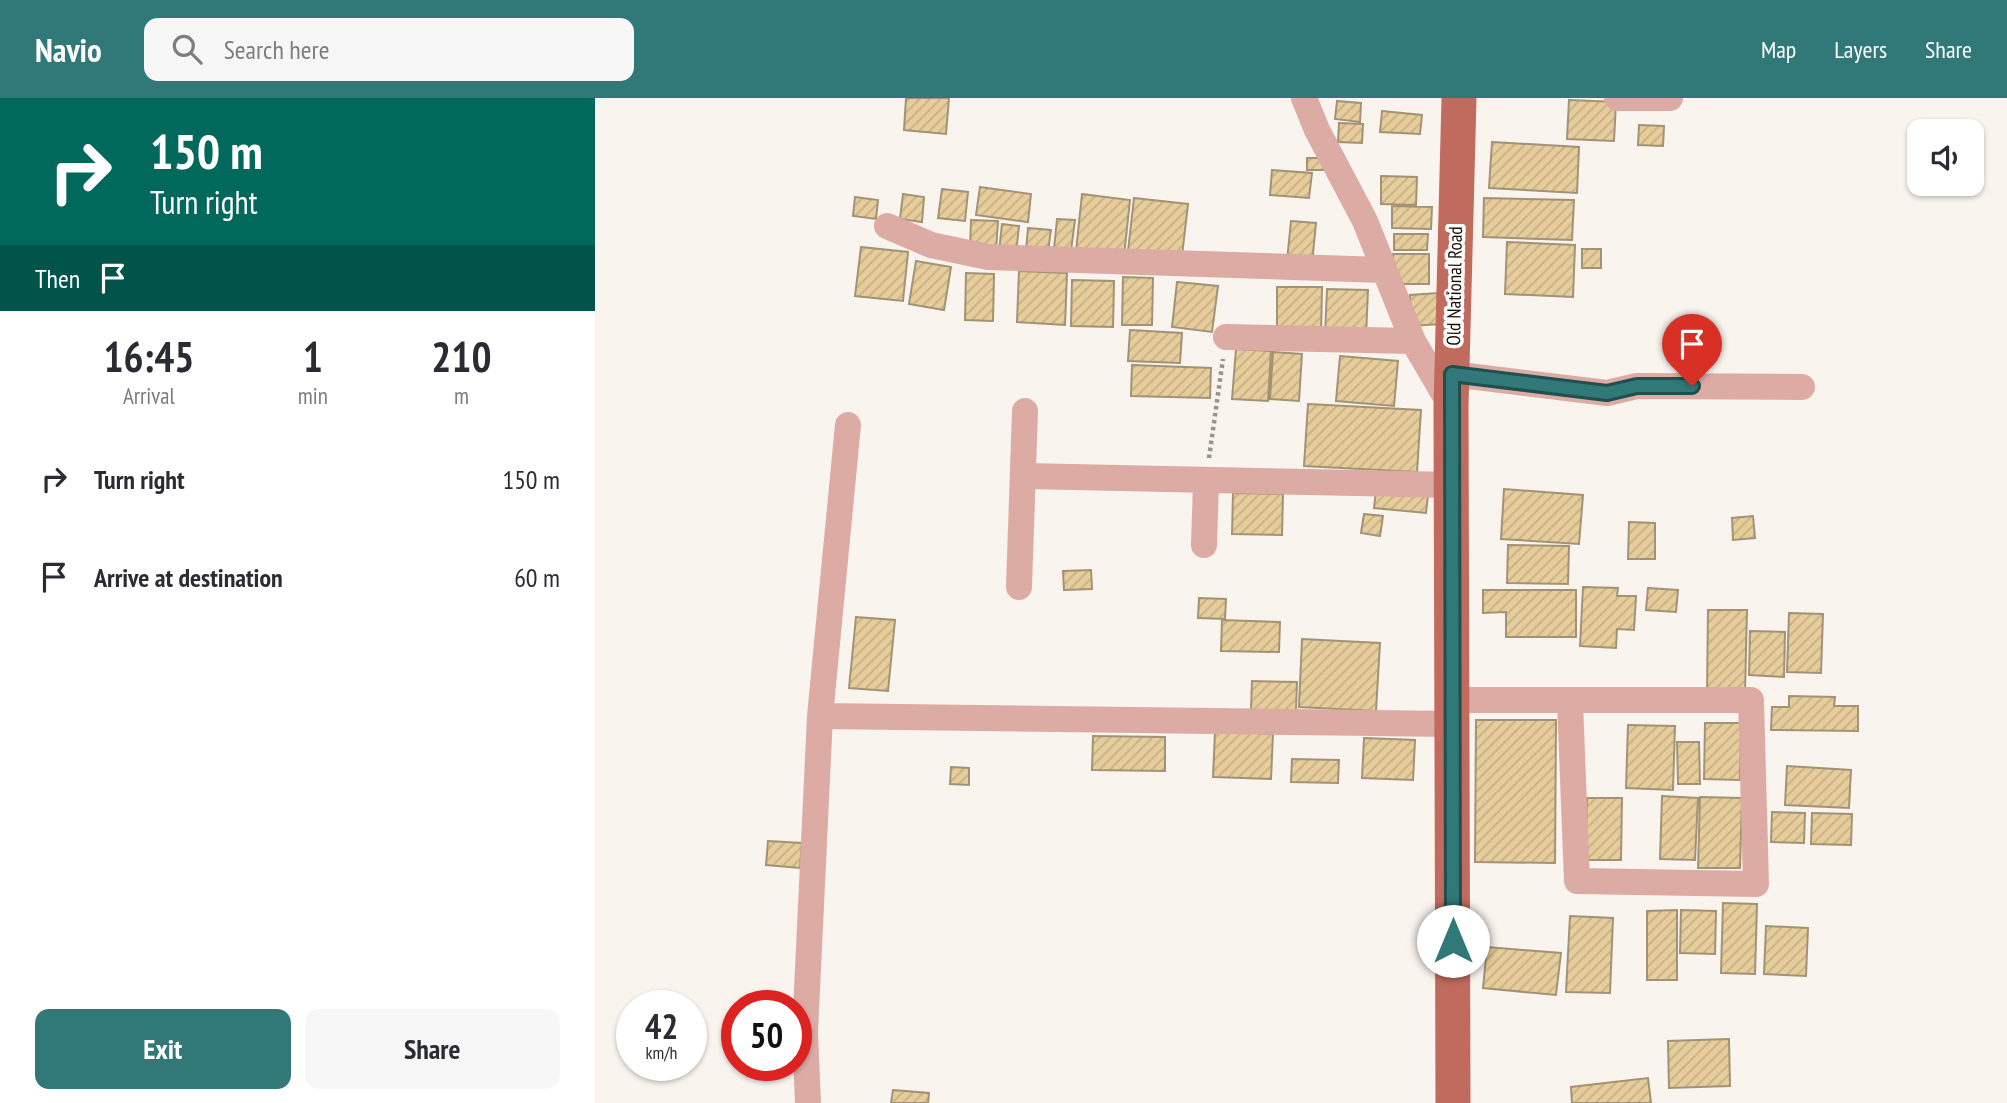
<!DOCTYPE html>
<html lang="en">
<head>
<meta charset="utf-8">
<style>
  :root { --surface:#fff; --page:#f7f7f7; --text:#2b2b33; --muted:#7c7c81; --accent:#307978 }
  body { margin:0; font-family:"PT Sans Narrow",sans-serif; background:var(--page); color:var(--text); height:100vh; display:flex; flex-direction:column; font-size:26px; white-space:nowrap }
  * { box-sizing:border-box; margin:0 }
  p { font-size:23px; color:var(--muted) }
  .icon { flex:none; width:38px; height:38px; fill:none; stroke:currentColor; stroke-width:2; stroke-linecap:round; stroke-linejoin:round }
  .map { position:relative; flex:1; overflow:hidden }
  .details { display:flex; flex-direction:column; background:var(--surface); width:595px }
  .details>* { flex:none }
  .banner { background:#00695c; color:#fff; overflow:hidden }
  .tools { position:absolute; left:1312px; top:21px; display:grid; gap:14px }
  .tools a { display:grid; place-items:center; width:77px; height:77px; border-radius:14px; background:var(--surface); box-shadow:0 2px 5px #0004; font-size:35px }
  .speed { position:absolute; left:21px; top:892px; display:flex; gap:14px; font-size:35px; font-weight:700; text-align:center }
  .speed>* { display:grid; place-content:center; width:91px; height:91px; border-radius:50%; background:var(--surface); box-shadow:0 2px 5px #0004; line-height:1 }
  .speed small { font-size:18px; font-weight:400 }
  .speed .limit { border:10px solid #d22; background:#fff; color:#111 }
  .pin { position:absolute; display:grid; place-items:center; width:60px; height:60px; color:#fff; margin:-72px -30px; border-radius:50% 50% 50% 0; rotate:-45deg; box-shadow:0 0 7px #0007 }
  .pin .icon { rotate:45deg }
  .me { position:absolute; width:77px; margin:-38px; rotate:0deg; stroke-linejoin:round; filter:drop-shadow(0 0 5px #0008) }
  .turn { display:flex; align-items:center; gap:24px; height:147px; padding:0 35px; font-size:32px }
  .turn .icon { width:91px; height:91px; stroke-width:2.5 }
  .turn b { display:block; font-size:49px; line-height:60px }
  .then { display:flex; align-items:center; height:66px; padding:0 35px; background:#0003; gap:14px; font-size:26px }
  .eta { display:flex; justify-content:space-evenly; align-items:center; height:119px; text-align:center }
  .eta b { font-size:42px; font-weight:700; line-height:49px }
  .button { display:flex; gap:14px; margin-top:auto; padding:14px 35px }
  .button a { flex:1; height:80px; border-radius:14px; background:var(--accent); color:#fff; font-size:28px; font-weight:700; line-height:80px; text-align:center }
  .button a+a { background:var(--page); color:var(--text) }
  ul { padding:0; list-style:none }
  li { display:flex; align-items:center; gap:21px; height:98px; padding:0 35px }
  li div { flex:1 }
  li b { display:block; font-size:26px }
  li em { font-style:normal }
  header { display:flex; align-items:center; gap:42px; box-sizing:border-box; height:98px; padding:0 35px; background:var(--accent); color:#fff }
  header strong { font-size:33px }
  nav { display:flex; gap:38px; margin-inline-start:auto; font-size:24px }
  .search { width:490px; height:63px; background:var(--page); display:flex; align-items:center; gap:18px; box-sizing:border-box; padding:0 24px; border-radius:14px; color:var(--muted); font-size:26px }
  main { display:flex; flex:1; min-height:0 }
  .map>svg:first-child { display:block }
  .building { fill:url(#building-hatch); stroke:#a39376; stroke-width:2 }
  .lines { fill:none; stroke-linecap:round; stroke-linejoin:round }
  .path { stroke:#9a928c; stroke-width:4.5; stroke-dasharray:3.5 3.5; stroke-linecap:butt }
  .minor { stroke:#dcaca4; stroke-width:26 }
  .major { stroke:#c16b5f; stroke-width:35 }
  .route-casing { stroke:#1f4f4e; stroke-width:18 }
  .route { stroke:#307978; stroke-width:12 }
  .labels { text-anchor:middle; stroke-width:7; stroke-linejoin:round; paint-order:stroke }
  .street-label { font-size:19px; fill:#190e07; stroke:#fff }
</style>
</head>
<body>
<header>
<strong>Navio</strong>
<div class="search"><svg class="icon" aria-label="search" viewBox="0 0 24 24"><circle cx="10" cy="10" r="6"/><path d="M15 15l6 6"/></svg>Search here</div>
<nav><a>Map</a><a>Layers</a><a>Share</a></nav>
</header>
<main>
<section class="details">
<div class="banner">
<div class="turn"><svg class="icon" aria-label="right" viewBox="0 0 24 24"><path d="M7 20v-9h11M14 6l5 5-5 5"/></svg><div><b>150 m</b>Turn right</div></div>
<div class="then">Then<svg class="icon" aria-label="arrive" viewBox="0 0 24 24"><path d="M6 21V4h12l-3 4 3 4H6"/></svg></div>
</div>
<div class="eta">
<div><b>16:45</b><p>Arrival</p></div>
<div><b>1</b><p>min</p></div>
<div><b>210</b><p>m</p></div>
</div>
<ul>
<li><svg class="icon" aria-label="right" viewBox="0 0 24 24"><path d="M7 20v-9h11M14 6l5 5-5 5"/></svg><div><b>Turn right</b></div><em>150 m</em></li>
<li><svg class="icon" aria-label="arrive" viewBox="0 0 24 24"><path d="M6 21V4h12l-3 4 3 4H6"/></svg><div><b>Arrive at destination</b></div><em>60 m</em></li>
</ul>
<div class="button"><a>Exit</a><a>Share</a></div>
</section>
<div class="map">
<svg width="1412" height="1005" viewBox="0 0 1412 1005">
  <defs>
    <pattern id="building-hatch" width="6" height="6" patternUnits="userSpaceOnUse" patternTransform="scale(1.75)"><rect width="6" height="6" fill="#e6cd9b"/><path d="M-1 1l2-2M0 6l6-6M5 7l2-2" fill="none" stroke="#c5af84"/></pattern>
  </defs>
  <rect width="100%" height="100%" fill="#faf4ef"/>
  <path class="building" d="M311,0H354L351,36L309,32Z
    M974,2L1021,4L1019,43L972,41Z
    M742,3L766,5L765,24L740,21Z
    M787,13L827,17L825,36L785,34Z
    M744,25L768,26L767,45L743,44Z
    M1044,27L1069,28L1068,48L1043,47Z
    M897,44L984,49L982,95L894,90Z
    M712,60H730L729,72H712Z
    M677,72L717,75L714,100L675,97Z
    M786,78L822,79L821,107L786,106Z
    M385,89L436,96L433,124L381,117Z
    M347,91L373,94L370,123L343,120Z
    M308,96L329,99L327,124L305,121Z
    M487,96L535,102L529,158L481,153Z
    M260,99L283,102L281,121L258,118Z
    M539,100L593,106L587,158L533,153Z
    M889,100L979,102L977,142L888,139Z
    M797,108L837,109L836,131L797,130Z
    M462,121L480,122L476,153L459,151Z
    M376,122L403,123L401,153L375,152Z
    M696,123L721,125L717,166L692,163Z
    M407,126L424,128L421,156L404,154Z
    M433,130L456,132L453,153L431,152Z
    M799,136H833L832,152H799Z
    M912,144L980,147L978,199L910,196Z
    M266,149L313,154L308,203L260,198Z
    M987,151H1006V170H987Z
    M798,156H834V186H798Z
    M321,163L356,169L349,212L314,206Z
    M424,173L472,175L470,227L422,224Z
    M371,175L399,176L398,223L370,222Z
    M528,179L558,180L557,227H527Z
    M477,182L519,183L518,229L476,228Z
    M582,184L623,188L617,234L577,229Z
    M682,189H727L726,237L682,236Z
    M732,191L773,192L771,238L730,237Z
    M843,195L845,226L816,228L815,197Z
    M535,232L587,235L585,265L533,263Z
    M641,251L676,253L673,303L637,301Z
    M678,254L707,256L704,303L675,301Z
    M745,258L803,263L799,308L741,303Z
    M537,267L616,270L615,300L536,298Z
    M713,306L826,312L822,374L709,368Z
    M909,391L988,397L984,446L906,441Z
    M781,392L833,397L831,415L779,410Z
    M638,395L688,396L687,437L637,436Z
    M769,416L788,418L785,438L766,435Z
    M1158,418L1160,440L1138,442L1137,420Z
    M1034,424L1060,425V461H1033Z
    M913,447L974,448L973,486L912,485Z
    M496,472L497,491L469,492L468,473Z
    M988,489L1023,490L1022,498H1041L1039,532L1022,531L1021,550L985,548Z
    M1053,490L1083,492L1081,514L1051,512Z
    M888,492H981V539H911V514L888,515Z
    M604,500L631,501L630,521L603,520Z
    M1113,512H1152L1150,595H1112Z
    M1194,515L1228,516L1226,575L1192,574Z
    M261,519L300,522L293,593L254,590Z
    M627,522L685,524L684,554L626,553Z
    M1155,533L1190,534L1189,579L1154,577Z
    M707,541L785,545L781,613L704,609Z
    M657,583L702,584L701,613L656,612Z
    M1194,598L1240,599L1239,608H1263V633L1176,632L1177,609H1194Z
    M881,622H961L960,765L880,764Z
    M1110,625H1146L1145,682L1109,681Z
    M1033,627L1080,628L1078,692L1031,690Z
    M620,633L678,636L676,681L618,679Z
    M498,638L570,639V673L497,672Z
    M769,640L820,642L818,682L767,680Z
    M1082,644H1104L1105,686H1083Z
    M697,661L744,662L743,685L696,684Z
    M1192,668L1256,672L1254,710L1190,707Z
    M356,669L374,670V687L355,686Z
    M1067,698L1103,700L1100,762L1065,761Z
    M1105,699L1147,700L1145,770H1103Z
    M992,700H1027L1026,762H990Z
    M1177,714L1210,715L1209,745L1176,744Z
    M1217,715L1257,716L1256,747L1216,746Z
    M173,743L207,745L205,770L171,767Z
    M1128,805L1162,806L1160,876L1126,875Z
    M1082,812V882H1052V813Z
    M1086,812L1121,813L1120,856L1085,855Z
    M975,818L1018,820L1015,895L971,894Z
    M1171,828L1213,830L1211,878L1169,876Z
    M892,849L966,855L961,897L888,890Z
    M1134,941L1135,988L1074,990L1073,943Z
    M1053,980L1056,1005H977L976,989Z
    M298,992L334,995L333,1005H296Z"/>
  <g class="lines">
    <path class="path" d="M614,360L628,261"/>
    <path class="minor" d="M709,0L722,32L770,123L818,243L856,308
      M1022,0H1075
      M292,128L336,147L393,159L788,172
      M631,239L818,243
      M857,276L1012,295L1042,288L1207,289
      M430,378L858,387
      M609,447L611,383
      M424,489L430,313
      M859,602H1156L1161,786L982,783L975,604
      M225,618L858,626
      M213,1005L210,934L225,618L253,327"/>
    <path class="major" d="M858,1005L856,308L864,0"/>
  </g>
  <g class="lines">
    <defs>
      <path id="route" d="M858,843L857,276L1012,295L1042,288H1097"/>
    </defs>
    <use href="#route" class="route-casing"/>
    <use href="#route" class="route"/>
  </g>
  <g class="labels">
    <g class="street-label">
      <text transform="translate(859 188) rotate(-89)" y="7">Old National Road</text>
    </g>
  </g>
</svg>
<div class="tools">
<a><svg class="icon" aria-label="sound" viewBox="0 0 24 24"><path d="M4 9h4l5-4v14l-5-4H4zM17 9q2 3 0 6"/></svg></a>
</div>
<div class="speed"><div>42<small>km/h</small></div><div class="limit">50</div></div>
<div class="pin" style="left:1097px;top:288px;background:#d93025"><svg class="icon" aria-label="arrive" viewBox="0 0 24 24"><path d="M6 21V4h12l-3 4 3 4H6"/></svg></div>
<svg class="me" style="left:858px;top:843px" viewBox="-20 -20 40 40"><circle r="19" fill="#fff"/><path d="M0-13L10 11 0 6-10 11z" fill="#307978"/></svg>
</div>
</main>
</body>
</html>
